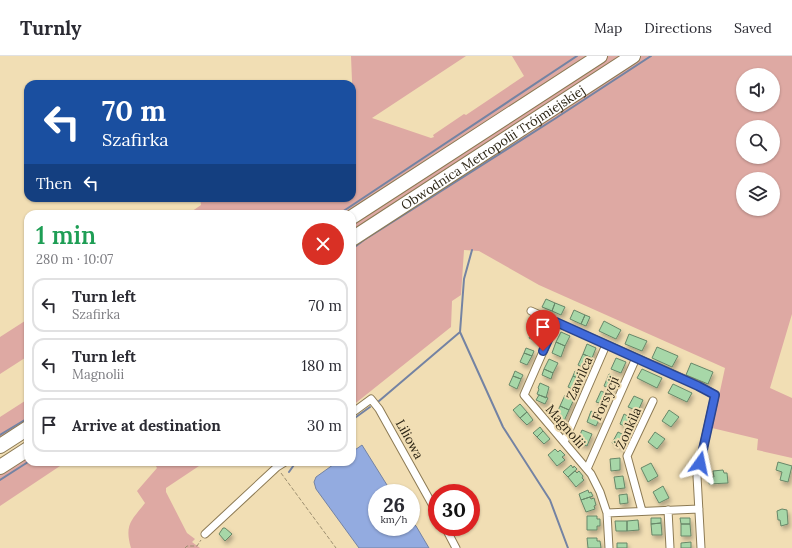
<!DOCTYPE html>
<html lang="en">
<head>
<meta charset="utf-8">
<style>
  :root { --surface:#fff; --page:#f2f2f3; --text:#2b2b33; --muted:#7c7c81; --line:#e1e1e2 }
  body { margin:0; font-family:Lora,serif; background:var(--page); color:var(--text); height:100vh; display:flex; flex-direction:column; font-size:15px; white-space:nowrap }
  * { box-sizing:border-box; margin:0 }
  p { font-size:13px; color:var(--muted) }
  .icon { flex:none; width:22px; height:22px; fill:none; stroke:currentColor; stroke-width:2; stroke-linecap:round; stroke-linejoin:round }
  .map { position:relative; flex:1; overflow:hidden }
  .sheet { position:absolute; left:24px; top:154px; width:332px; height:256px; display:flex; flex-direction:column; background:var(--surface); border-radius:12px; box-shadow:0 1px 3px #0004 }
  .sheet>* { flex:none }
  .banner { position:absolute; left:24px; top:24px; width:332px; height:122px; border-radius:12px; box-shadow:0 1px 3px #0004; background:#1a4fa0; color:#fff; overflow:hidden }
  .controls { position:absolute; left:736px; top:12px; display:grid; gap:8px }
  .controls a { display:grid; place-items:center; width:44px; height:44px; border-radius:50%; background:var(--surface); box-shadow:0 1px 3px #0004; font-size:20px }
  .speed { position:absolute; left:368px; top:428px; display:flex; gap:8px; font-size:20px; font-weight:700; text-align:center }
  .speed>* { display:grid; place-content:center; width:52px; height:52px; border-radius:50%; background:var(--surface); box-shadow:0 1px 3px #0004; line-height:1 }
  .speed small { font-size:10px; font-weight:400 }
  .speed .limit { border:6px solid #d22; background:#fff; color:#111 }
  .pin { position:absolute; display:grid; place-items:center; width:34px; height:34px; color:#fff; margin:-41px -17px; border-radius:50% 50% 50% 0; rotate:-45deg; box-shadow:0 0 4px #0007 }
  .pin .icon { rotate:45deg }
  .me { position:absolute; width:44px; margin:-22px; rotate:12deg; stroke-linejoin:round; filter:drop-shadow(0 0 3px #0008) }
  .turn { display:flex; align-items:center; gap:14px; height:84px; padding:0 12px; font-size:18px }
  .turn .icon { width:52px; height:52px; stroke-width:2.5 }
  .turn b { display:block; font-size:28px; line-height:34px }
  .then { display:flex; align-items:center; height:38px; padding:0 12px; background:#0003; gap:8px; font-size:15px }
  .round { display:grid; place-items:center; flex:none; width:42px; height:42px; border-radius:21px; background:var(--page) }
  .headline { display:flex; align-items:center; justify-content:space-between; height:68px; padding:0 12px }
  h1 { font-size:24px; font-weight:600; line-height:30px; color:#1e9e55 }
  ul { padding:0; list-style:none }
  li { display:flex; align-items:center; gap:12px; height:54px; margin:0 8px 6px; padding:0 4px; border:2px solid var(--line); border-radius:12px }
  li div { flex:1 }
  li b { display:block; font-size:15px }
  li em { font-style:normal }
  header { display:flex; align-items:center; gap:24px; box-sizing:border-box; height:56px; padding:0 20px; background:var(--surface); border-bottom:1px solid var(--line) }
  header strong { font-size:19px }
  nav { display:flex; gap:22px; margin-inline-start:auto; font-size:14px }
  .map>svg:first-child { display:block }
  .green { fill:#dea9a3; fill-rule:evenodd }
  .water { fill:#93abe0; stroke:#7483a3 }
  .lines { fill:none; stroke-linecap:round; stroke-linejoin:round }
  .stream { stroke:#7483a3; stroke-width:2 }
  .building { fill:#a7d7a8; stroke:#678768; filter:url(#shadow) }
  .street-casing { stroke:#8c7a54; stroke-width:9 }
  .highway-casing { stroke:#8c7a54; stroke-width:16 }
  .path { stroke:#9d8f70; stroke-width:1; stroke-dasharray:4 2; stroke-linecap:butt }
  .street { stroke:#fff; stroke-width:7 }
  .highway { stroke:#fff; stroke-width:14 }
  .route-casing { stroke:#2a458e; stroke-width:10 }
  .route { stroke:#406adb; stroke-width:7 }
  .labels { text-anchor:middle; stroke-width:4; stroke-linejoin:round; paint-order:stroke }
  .street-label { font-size:13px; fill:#2d2616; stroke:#f1deb4 }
</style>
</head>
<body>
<header>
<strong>Turnly</strong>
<nav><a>Map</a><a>Directions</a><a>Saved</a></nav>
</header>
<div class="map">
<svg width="792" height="492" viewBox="0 0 792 492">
  <defs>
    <filter id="shadow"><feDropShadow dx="2" dy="3.5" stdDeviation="2" flood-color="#0004"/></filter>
  </defs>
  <rect width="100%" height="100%" fill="#f1deb4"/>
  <path class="green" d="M351,0H466L372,62L431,82L434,81L433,79L464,58L466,59L524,20L512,0H587L344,158H188L201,149L200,142H352V51L353,50Z
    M605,0H624L352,177V164Z
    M641,0H792V258L770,332L792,342V402L757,394L758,383L712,372L725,312L539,229L479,195L464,194L461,239L452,245L451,271L352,350V188ZM743,19H773V49H743ZM743,71H773V101H743ZM743,123H773V153H743Z
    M28,263V300L0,318V281Z
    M28,343V365L0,383V361Z
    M28,400V406H66L0,450V418Z
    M154,406H205L166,432V436L187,477L195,483L192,486L200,492H131C124,468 132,464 145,447L137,435L157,412Z"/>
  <path class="water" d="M362,389L392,437H377V471H411V465L416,470L429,492H359L316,433L314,426L316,421L337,406H352V396Z"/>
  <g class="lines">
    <path class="stream" d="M339,158L577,0
      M352,193L364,184L556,62L651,0
      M460,276L503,371L550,444L568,492
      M379,345L460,276L464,223L472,194
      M352,364L370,351
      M0,379L28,362
      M289,416L296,406
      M0,424L28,406"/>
  </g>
  <path class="building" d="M546,243L555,247L552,255L542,251Z
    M555,247L565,251L561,259L552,255Z
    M574,254L585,259L581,268L570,263Z
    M585,259L590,261L586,270L581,268Z
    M604,265L621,274L616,283L599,275Z
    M536,268L544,271L541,276L534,273Z
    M534,273L541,276L537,286L529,282Z
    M561,276L570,280L565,290L556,286Z
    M629,278L647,285L642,295L625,288Z
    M556,286L565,290L561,301L552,297Z
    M587,288L596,292L592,302L583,298Z
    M657,291L678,300L672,311L652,302Z
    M526,292L534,295L532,300L524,297Z
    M524,297L532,300L527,309L520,306Z
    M583,298L592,302L587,313L578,309Z
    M616,302L626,306L621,317L611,313Z
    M549,303L558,307L553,317L544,313Z
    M691,307L713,316L708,328L686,319Z
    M544,313L553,317L551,323L542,319Z
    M642,313L662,322L657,332L637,322Z
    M515,315L523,319L521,323L513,320Z
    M575,315L584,319L582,324L573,320Z
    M609,318L618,322L613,334L604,330Z
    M513,320L521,323L517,333L509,329Z
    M573,320L582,324L577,335L568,331Z
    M540,327L549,331L546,342L537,338L539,333L538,332Z
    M673,328L692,337L687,346L668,337Z
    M601,335L610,339L606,349L596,346Z
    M539,339L548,342L545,348L536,344Z
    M565,339L574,343L569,354L560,350Z
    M634,340L643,344L638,355L628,351Z
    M520,348L527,356L520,362L513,354Z
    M560,350L569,354L564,365L555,361Z
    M669,354L679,361L671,371L662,365Z
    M591,355L601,360L596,370L587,366Z
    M527,356L533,364L527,369L520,362Z
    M624,358L635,364L630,373L620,368Z
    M540,371L543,375L537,381L533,377Z
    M582,374L592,378L587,390L577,386Z
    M543,375L550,383L544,388L537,381Z
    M618,376L628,381L623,392L612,387Z
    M655,376L665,383L657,393L648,386Z
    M555,393L558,396L560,394L565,399L562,401L565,404L557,410L548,399Z
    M620,402V414L611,415L610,403Z
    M778,406L792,410L788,426L780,424L782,416L776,414Z
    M651,407L658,420L648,426L641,412Z
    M571,409L573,412L574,410L577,413L568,421L563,416Z
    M723,414L724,417H727L728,427L709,428V421H714L713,415Z
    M575,415L577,417L579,415L583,420L582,422L584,424L576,431L568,421Z
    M623,420L625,432L616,433L614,421Z
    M663,430L669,442L659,447L653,436Z
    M588,434L589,437L591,436L593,440L581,444L579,438Z
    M627,438L628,447L620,448L619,439Z
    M590,441L591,443L594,442L596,449L594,450L595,453L586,456L581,444Z
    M782,453L787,454L788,468L781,470L780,464H778L777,455Z
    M587,460H597V463H600V470H597V474H587Z
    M651,462H661V467L651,468Z
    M680,462H690V468H681Z
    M638,464L639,474L627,475V465Z
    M615,465H627V475H616Z
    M661,467L662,479H652L651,468Z
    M681,468H690L691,480H681Z
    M223,472H225L232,478L225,485L219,478Z
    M587,482H597V485H600L601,492H588Z
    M691,486V492H681V487Z
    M617,487H627V492H617Z"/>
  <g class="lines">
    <defs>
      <path id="street" d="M531,255L698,329L715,339L697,420L701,492
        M556,266L524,339L591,418L600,436L607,457L609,492
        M352,357L371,343L379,353L437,457
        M564,386L606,289
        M587,413L636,302
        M668,454L670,492
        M642,455L627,400L653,345
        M607,457L699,453
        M445,471L456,492
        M205,478L277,411L285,406"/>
      <g id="highway">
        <path d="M352,161L600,0"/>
        <path id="s1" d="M352,183L633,0"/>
        <path d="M0,390L28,372"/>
        <path d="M0,411L28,393"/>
      </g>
    </defs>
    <use href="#street" class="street-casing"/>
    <use href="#highway" class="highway-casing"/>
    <path class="path" d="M281,417L336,492
      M185,492L187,490H197L201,484"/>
    <use href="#street" class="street"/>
    <use href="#highway" class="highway"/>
  </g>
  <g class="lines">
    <defs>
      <path id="route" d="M543,295L556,266L698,330L715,339L700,407"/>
    </defs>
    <use href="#route" class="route-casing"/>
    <use href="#route" class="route"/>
  </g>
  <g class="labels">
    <g class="street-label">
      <text dy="5" stroke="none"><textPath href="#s1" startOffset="168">Obwodnica Metropolii Trójmiejskiej</textPath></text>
      <text transform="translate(579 322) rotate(-66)" y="5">Zawilca</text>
      <text transform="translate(605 342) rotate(-66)" y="5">Forsycji</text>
      <text transform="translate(566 370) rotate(49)" y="5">Magnolii</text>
      <text transform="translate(628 372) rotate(-66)" y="5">Żonkila</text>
      <text transform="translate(410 383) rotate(61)" y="5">Liliowa</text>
    </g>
  </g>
</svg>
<div class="controls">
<a><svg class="icon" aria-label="sound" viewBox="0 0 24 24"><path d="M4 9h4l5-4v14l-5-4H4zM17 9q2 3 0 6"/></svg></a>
<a><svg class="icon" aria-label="search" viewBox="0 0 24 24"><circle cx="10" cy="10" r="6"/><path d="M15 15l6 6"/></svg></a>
<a><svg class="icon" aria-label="layers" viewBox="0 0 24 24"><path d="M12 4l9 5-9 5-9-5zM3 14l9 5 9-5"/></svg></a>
</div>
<div class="speed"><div>26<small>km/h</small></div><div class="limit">30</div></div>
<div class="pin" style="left:543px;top:295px;background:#d93025"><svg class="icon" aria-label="arrive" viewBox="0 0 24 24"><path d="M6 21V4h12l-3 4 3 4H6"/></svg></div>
<svg class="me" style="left:700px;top:407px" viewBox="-20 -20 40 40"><path d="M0-17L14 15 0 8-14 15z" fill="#406adb" stroke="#fff" stroke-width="4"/></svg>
<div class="banner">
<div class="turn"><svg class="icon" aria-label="left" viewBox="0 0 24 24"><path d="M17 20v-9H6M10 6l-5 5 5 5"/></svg><div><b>70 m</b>Szafirka</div></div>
<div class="then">Then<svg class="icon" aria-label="left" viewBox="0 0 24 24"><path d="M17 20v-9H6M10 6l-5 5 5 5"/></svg></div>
</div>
<section class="sheet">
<div class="headline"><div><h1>1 min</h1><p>280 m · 10:07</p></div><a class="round" style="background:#d93025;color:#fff"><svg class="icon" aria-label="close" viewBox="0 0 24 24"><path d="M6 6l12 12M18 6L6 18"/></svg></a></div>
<ul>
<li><svg class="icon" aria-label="left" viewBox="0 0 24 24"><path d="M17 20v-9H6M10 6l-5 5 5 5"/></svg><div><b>Turn left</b><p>Szafirka</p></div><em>70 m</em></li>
<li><svg class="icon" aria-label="left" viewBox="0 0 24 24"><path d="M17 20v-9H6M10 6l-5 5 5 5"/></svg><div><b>Turn left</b><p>Magnolii</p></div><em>180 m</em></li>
<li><svg class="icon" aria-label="arrive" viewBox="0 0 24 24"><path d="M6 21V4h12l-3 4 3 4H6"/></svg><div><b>Arrive at destination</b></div><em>30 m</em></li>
</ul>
</section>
</div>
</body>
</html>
